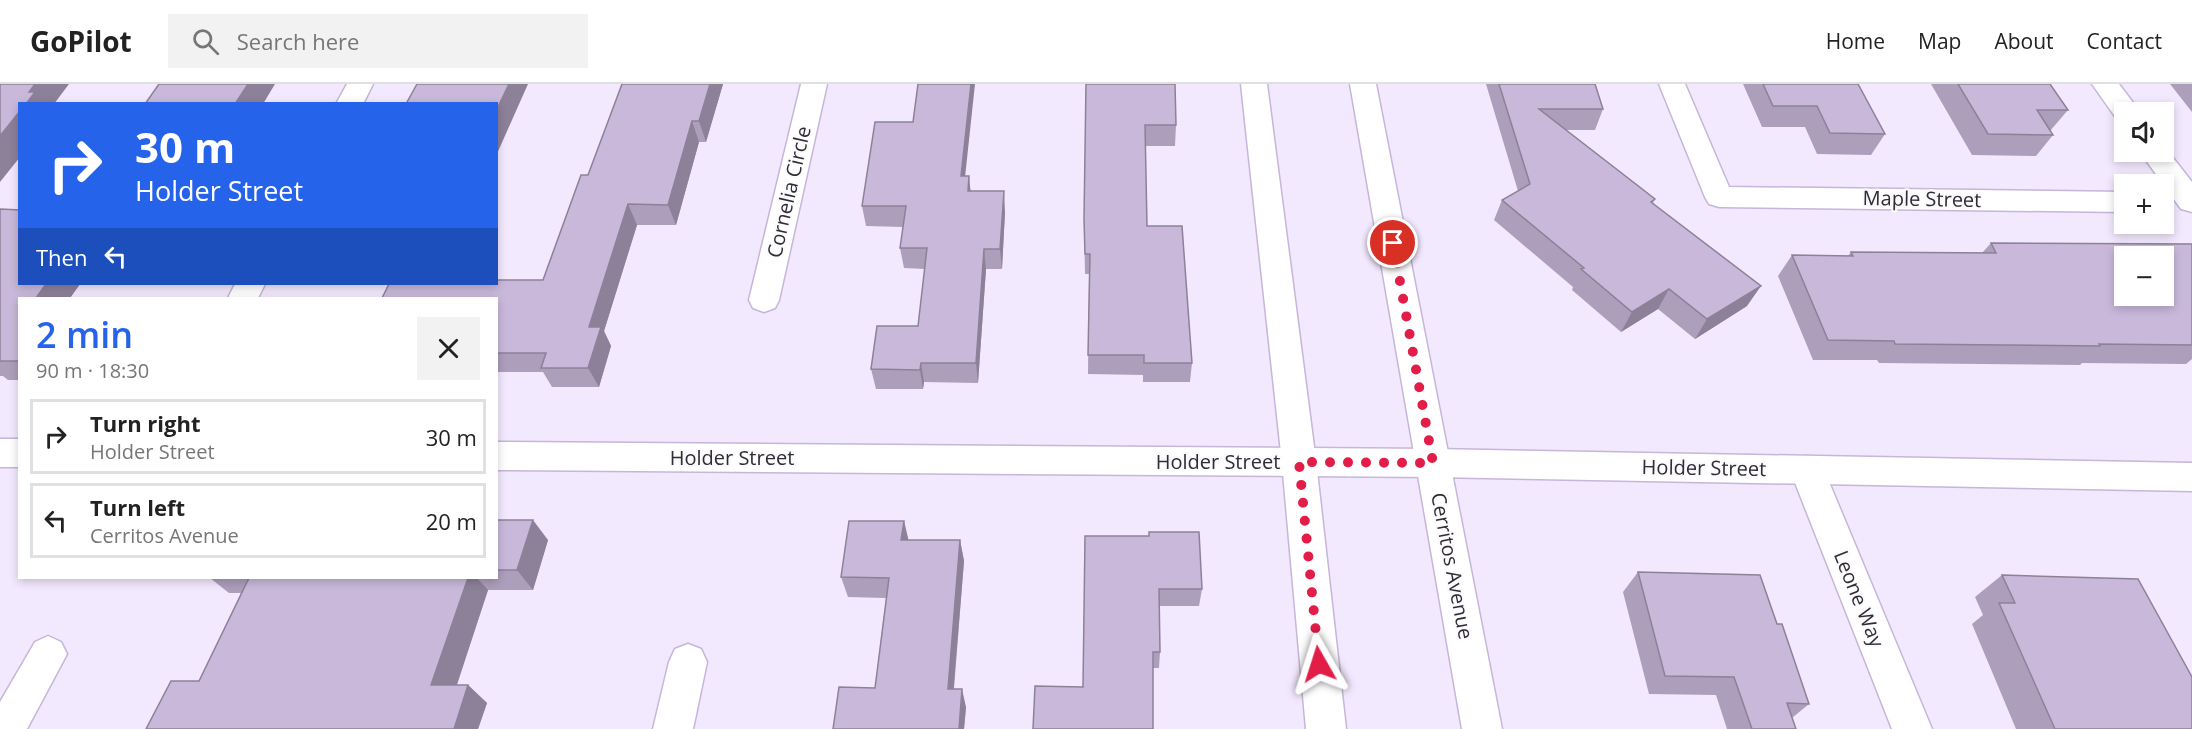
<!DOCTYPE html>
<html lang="en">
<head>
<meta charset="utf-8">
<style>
  :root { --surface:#fff; --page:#f2f2f2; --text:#222; --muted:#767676; --line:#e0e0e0; --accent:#2563eb }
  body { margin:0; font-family:"Open Sans",sans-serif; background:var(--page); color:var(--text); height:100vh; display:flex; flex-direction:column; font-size:22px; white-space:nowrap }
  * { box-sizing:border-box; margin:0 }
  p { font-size:20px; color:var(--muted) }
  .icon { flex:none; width:33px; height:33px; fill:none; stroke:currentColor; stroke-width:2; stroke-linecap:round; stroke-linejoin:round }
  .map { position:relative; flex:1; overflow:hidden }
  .details { position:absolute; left:18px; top:213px; width:480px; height:282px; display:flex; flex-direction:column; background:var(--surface); border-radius:0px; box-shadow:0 3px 9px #0003 }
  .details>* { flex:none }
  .banner { position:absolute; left:18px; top:18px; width:480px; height:183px; border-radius:0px; box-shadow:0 3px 9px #0003; background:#2563eb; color:#fff; overflow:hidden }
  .tools { position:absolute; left:2114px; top:18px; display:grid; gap:12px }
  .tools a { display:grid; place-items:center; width:60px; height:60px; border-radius:0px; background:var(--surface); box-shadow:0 3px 9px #0003; font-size:30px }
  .pin { position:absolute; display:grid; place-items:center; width:51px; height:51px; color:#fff; margin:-26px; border:3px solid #fff; border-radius:50%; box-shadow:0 2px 6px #0007 }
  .me { position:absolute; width:66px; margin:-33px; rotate:354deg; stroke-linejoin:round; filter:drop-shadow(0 0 4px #0008) }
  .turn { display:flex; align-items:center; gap:21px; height:126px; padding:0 18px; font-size:27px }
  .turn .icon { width:78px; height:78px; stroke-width:2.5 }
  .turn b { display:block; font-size:42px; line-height:51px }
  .then { display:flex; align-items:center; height:57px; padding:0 18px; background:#0003; gap:12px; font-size:22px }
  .round { display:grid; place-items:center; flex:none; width:63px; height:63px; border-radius:0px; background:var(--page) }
  .summary { display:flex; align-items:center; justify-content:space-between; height:102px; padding:0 18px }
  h1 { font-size:36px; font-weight:600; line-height:45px; color:var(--accent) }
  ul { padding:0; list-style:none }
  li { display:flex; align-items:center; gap:18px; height:75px; margin:0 12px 9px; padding:0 6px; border:3px solid var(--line); border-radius:0px }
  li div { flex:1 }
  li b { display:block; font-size:22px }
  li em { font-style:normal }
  header { display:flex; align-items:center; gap:36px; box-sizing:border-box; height:84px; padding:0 30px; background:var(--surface); border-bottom:2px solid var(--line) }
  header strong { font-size:28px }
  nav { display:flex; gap:33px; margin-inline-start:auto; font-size:21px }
  .search { width:420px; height:54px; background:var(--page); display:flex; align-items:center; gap:15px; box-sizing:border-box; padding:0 21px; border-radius:0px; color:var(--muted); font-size:22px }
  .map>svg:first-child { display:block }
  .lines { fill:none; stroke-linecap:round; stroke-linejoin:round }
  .minor-casing { stroke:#c6b6d8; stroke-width:3 }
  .tertiary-casing { stroke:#c6b6d8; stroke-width:3 }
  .secondary-casing { stroke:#c6b6d8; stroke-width:3 }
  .minor { fill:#fff; fill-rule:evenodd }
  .tertiary { fill:#fff; fill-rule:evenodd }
  .secondary { fill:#fff; fill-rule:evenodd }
  .wall { fill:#ad9ebb }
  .shaded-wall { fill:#8d8199 }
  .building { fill:#c9b8da; stroke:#8d8199; stroke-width:1.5; fill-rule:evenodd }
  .route { stroke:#e11d48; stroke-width:10; stroke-dasharray:0 18 }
  .labels { text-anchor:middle; stroke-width:4.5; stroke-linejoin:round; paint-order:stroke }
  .street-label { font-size:20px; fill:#312b38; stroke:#fbfbfb }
</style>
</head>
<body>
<header>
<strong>GoPilot</strong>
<div class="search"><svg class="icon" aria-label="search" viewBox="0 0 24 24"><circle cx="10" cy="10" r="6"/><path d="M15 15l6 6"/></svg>Search here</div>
<nav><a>Home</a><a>Map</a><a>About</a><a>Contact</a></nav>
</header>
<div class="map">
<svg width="2192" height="645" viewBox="0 0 2192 645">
  <rect width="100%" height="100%" fill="#f3e9fe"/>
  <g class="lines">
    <defs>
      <path id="minor" d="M347,0H373L363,20H336Z
        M801,0H827L779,216L775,224L764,228L753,224L749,216Z
        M1241,0H1267L1316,378L1346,645H1306L1282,378Z
        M1659,0H1685L1729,103L2124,108V128L1719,123L1709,120L1705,113Z
        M2092,0H2119L2140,28H2124V37L2116,34Z
        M2163,61L2192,98V128L2181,125L2140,68H2163Z
        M235,200H265L258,214H228Z
        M1807,372L1819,376L1824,386L1932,645H1892L1790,386L1795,376Z
        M48,552L61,558L67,570L27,645H0V618L35,558Z
        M688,560L701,565L707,578L693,645H653L669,578L675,565Z"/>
      <path id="tertiary" d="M0,355H20V383H0Z
        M496,358L1433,365L2192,379V407L1433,393L496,386Z"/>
      <path id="secondary" d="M1350,0H1376L1502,645H1462Z"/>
    </defs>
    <use href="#minor" class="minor-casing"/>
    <use href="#tertiary" class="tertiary-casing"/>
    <use href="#secondary" class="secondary-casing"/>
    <use href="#minor" class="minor"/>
    <use href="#tertiary" class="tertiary"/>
    <use href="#secondary" class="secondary"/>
  </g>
  <path class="wall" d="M622,0H723L706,58H699L676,141H637L604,247L611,262L599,303H552L543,288H496V214L543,196L588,91Z
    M1086,0L1176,41L1175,62H1145L1147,142L1192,279L1190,298H1143V291L1088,290L1089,190H1085L1084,135Z
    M1486,0H1595L1603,25L1595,46H1566L1655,115L1653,119L1747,222L1695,255L1658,225L1621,248L1572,206L1573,203L1494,136L1502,116L1518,107Z
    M1743,0H1858L1885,50L1871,71L1817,70L1805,43H1762Z
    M1931,0H2050L2068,26L2050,47L2053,51L2036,72L1972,71Z
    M2170,0H2192V28Z
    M913,38L965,92L971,107L1005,128L1002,185H986L978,299L924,298L923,305H876L871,285L918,242L925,185L904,184L900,164L903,143L866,142L862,122Z
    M0,125L20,200H80L70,214H20V296H8L3,292H0Z
    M1991,159L2192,160V275L2186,280L2082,279L2080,281L1879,279L1877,276H1813L1778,192L1792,171L1848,172L1851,168L1982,169Z
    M496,436L548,456L533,506H488L457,601H468L487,619L478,645H146L199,597L241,509H229L210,494H496Z
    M904,437L908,456H960L964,477L954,605L966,623L964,645H833L875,604L886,514L848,513L841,493Z
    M1085,452L1202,505L1199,522H1159L1160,568L1159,584H1153L1083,603Z
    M1638,488L1777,540L1809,620L1792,634L1796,645H1727L1716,611L1649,610L1623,508Z
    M2002,491L2192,645H2016L1972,540L1983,531L1975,513Z"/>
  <path class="shaded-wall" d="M35,0H69L54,20H26L29,8Z
    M248,0H275L263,20H235Z
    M509,0H528L496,72V27Z
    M710,0H723L706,58L699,37Z
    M971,0H975L963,112L961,92Z
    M20,27V73L0,98V52Z
    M692,37L699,58L676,141L668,121Z
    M969,92L971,112L968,107Z
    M1004,107L1005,128L1002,185L1000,165Z
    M628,120L637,141L604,247L611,262L599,303L588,284L589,243Z
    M984,165L986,185L978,299L976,279Z
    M46,200H80L70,214H36Z
    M1761,202L1747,222L1695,255L1707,235Z
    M1669,205L1658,225L1621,248L1632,228Z
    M921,279L924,298L923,305L920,286Z
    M533,436L548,456L533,506L517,486Z
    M904,437L909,458L901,456Z
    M960,456L964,477L952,623L948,605Z
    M468,494H477L488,506L451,618L431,601Z
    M468,601L487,619L478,645H454Z
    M962,605L966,623L964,645H959Z"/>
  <path class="building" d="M0,0H35L29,8H35L26,20H20V27L0,52Z
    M159,0H248L235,20H145Z
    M417,0H509L496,27V20H406Z
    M622,0H710L699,37H692L668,121L628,120L589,243H601L588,284H541L546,269H496V214H382L389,200H496V196H543L581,91H588Z
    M918,0H971L961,92H969L968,107H1004L1000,165H984L976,279H921L920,286L871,285L877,242H918L927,164H900L906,122H862L875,38H913Z
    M1086,0H1175L1176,41H1145L1147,142H1182L1192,279H1144V271H1088L1090,170H1085L1084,135Z
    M1499,0H1595L1603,25H1539L1655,115L1651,118L1761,202L1707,235L1669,205L1632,228L1581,185L1584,184L1502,116L1530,100Z
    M1763,0H1858L1885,50L1830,49L1817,22H1773Z
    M1958,0H2050L2068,26H2037L2053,51L1988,50Z
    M0,125L20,126V200H46L36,214H20V277H0Z
    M1991,159L2192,160V261L2099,260L2100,262L1895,260L1894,257L1828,256L1792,171L1853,172L1851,168L1996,169ZM2124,172H2163V212H2124Z
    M496,436H533L517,486H496Z
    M849,437H904L901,456H960L948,605H962L959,645H833L839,603L875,604L889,494L841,493Z
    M1149,448H1199L1202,505H1159L1160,568H1153V645H1033L1035,602L1083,603L1085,452H1149Z
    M1638,488L1760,491L1777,540H1782L1809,620L1787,619L1796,645H1752L1734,593L1665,592Z
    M2002,491L2138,495L2192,593V645H2055L1999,519H2015Z
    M249,494H468L431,601H468L454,645H146L171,597H199Z"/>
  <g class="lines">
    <path class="route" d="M1319,580L1299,378L1433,379L1393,159"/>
  </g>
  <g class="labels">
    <g class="street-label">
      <text transform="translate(789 108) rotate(-77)" y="7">Cornelia Circle</text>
      <text transform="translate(1922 115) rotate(1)" y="7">Maple Street</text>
      <text x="732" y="381">Holder Street</text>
      <text x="1218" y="385">Holder Street</text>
      <text transform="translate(1704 384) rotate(1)" y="7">Holder Street</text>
      <text transform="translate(1452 482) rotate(79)" y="7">Cerritos Avenue</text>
      <text transform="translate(1859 515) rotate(68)" y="7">Leone Way</text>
    </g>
  </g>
</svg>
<div class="tools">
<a><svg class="icon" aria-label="sound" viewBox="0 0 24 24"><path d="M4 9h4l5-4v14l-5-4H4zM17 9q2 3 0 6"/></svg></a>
<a>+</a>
<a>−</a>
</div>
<div class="pin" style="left:1393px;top:159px;background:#d93025"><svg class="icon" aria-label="arrive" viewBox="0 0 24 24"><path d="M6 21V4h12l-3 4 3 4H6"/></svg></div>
<svg class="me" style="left:1319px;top:580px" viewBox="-20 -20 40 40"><path d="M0-17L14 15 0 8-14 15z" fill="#e11d48" stroke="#fff" stroke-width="4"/></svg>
<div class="banner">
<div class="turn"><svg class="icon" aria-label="right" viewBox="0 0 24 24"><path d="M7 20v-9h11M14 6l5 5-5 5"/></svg><div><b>30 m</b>Holder Street</div></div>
<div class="then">Then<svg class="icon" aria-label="left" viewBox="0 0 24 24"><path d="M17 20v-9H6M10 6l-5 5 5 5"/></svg></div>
</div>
<section class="details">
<div class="summary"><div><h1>2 min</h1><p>90 m · 18:30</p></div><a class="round"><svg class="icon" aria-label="close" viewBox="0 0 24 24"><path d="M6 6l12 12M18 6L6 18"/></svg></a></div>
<ul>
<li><svg class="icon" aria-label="right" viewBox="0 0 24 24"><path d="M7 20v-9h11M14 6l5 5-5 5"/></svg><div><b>Turn right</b><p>Holder Street</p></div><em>30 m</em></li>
<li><svg class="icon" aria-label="left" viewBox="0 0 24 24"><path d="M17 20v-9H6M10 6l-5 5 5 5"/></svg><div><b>Turn left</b><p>Cerritos Avenue</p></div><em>20 m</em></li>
</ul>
</section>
</div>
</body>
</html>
